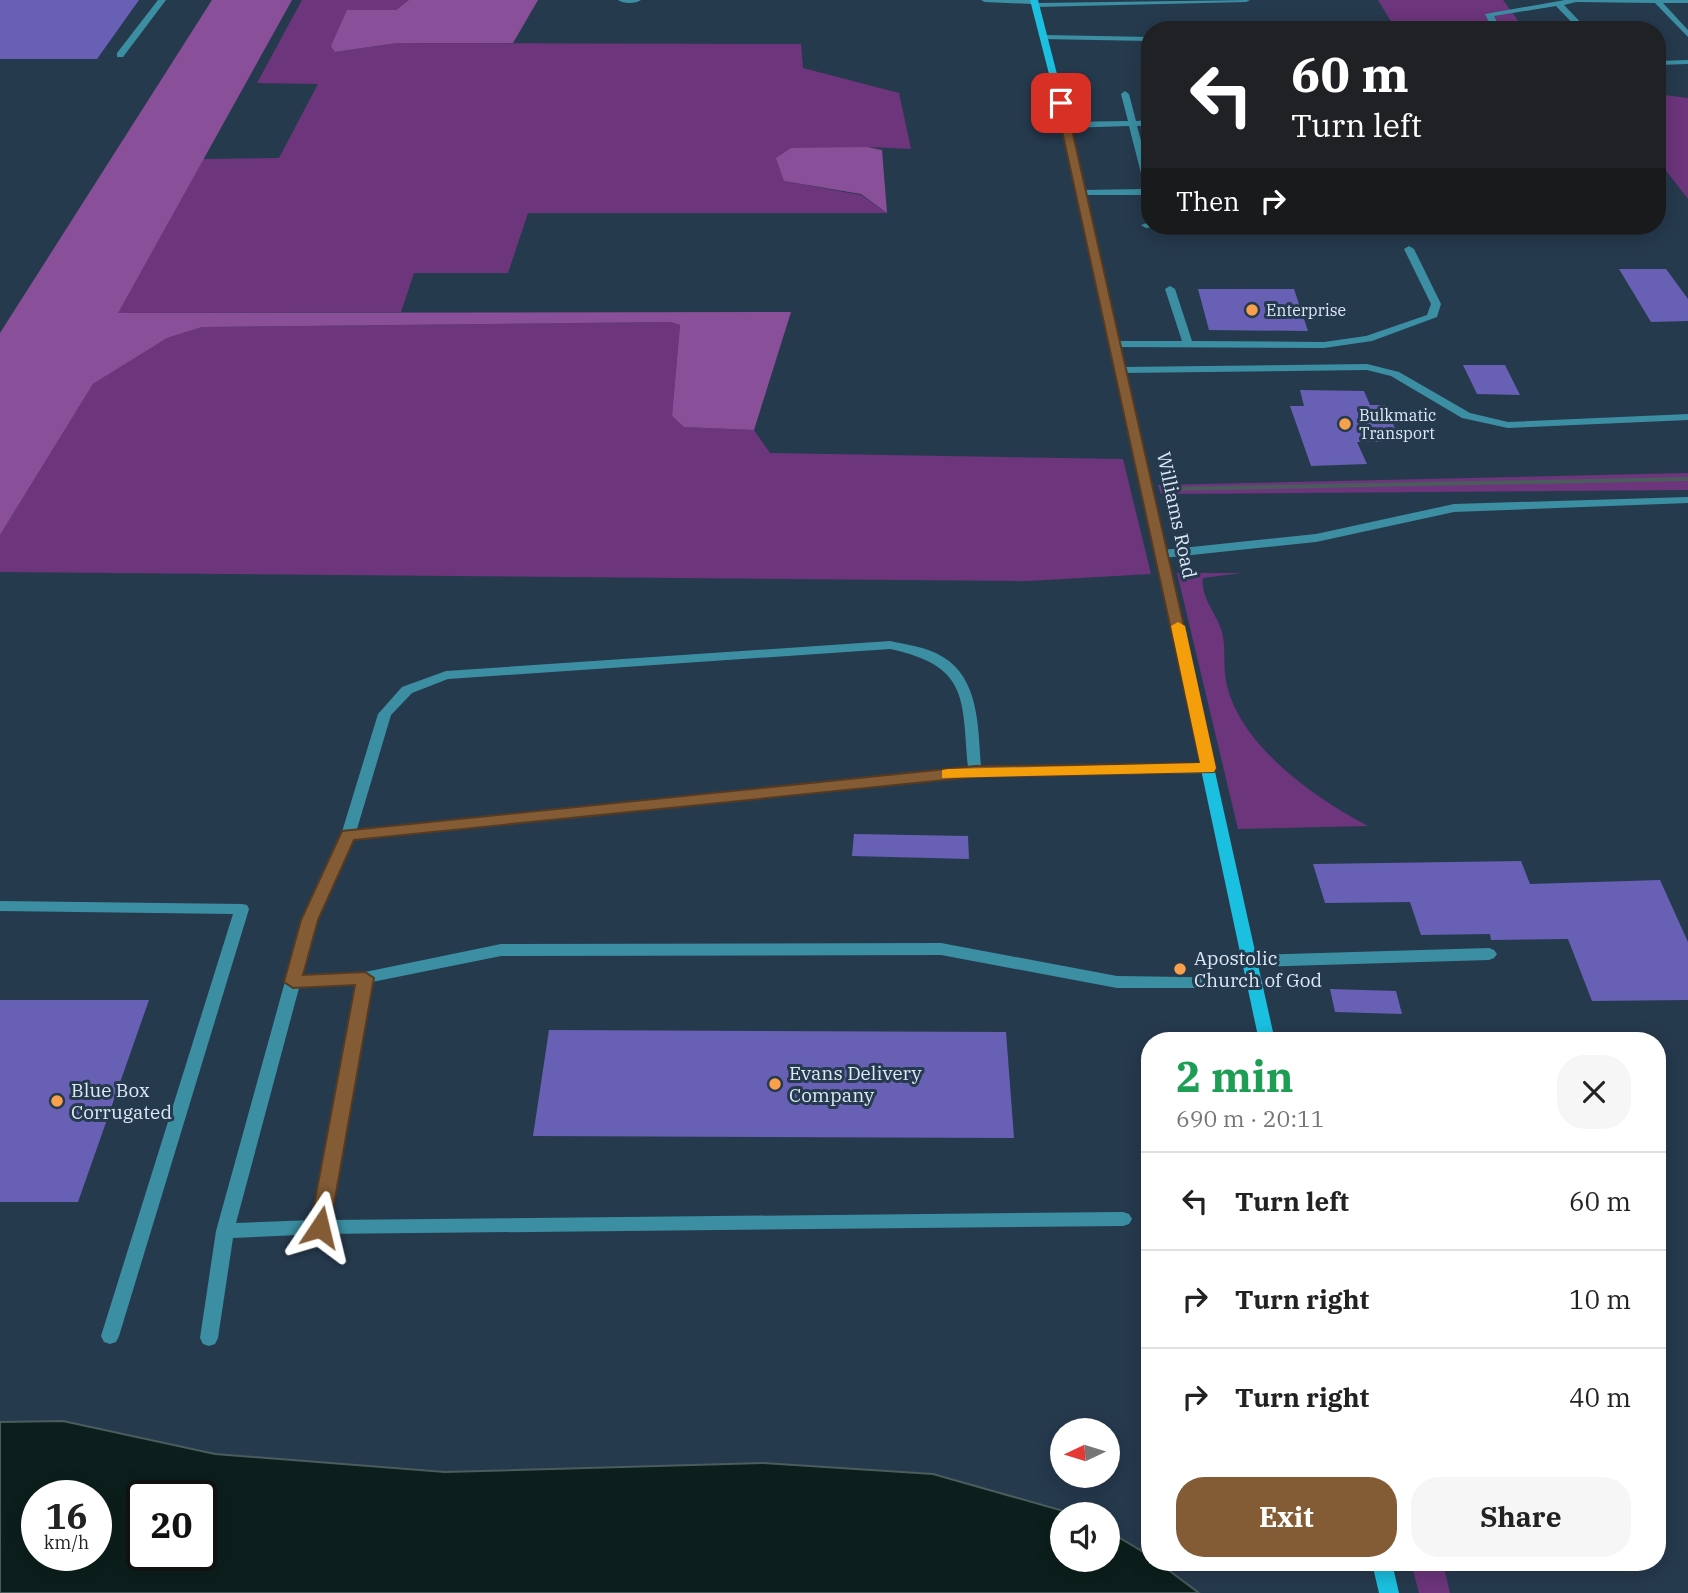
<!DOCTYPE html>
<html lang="en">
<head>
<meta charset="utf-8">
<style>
  :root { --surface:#fff; --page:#f6f6f6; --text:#222; --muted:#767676; --line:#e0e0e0; --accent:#835b35 }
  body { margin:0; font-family:"IBM Plex Serif",serif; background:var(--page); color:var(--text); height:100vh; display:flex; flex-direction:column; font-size:26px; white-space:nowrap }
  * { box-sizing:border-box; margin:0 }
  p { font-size:23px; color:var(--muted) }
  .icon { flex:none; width:38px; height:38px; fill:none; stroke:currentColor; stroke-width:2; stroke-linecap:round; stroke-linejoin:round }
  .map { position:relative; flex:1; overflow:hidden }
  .details { position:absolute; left:1141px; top:1032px; width:525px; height:539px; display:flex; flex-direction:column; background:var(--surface); border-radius:28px; box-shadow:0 4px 18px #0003 }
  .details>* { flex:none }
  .guide { position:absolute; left:1141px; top:21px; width:525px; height:214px; border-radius:28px; box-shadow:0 4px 18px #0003; background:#202124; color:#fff; overflow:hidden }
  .needle { width:46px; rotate:266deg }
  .fabs { position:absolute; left:1050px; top:1418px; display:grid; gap:14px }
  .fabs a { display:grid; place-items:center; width:70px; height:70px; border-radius:50%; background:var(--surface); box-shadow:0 4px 18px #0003; font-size:35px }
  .speed { position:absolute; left:21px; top:1480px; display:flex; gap:14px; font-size:35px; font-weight:700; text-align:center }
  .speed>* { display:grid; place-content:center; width:91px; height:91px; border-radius:50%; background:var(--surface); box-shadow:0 4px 18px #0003; line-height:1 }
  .speed small { font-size:18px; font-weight:400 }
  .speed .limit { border:4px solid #111; border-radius:10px; background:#fff; color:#111 }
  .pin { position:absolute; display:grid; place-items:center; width:60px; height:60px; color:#fff; margin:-30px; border-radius:14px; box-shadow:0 4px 10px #0006 }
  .me { position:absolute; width:77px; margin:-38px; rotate:10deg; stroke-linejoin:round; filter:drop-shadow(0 0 5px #0008) }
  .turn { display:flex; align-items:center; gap:24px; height:147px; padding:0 35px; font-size:32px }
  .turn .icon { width:91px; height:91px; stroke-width:2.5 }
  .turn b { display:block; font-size:49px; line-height:60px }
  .then { display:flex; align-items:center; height:66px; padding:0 35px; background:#0003; gap:14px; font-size:26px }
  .round { display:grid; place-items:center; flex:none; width:74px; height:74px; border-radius:28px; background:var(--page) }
  .overview { display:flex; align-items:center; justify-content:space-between; height:119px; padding:0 35px }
  h1 { font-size:42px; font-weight:800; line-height:52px; color:#1e9e55 }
  .action { display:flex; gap:14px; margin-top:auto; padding:14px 35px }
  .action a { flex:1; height:80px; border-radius:28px; background:var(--accent); color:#fff; font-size:28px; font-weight:800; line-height:80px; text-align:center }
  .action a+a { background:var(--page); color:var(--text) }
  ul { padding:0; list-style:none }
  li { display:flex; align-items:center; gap:21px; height:98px; padding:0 35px; border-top:2px solid var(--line) }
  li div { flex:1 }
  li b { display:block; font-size:26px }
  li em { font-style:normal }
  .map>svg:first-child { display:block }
  .green { fill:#6d357c }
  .forest { fill:#8a4f99 }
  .water { fill:#0c1f1c; stroke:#4b5c5d; stroke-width:2; fill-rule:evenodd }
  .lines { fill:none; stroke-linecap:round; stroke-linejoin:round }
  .stream { fill:#4b5c5d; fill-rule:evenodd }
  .building { fill:#6760b5 }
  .service { fill:#3c8fa3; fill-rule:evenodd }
  .secondary { fill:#1bc0e0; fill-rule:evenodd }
  .route { fill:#835b35; stroke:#553b22; stroke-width:2 }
  .slow { fill:#f59e0b }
  .poi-dot { fill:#f9a04c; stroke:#263a4e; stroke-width:2.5 }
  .labels { text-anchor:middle; stroke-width:6; stroke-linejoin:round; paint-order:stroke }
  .far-poi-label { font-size:16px; fill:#dde9f6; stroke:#263a4e; text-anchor:start }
  .street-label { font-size:19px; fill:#dde9f6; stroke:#263a4e }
  .poi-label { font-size:19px; fill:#dde9f6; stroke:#263a4e; text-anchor:start }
</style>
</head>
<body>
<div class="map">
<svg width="1688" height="1593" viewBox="0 0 1688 1593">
  <rect width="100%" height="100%" fill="#263a4e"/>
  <path class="green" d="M302,0H409L396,10H347L335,52L397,43L801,44L803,68L899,93L911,149L867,147L784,181L861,195L887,213H528L508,273H414L401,312L117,313L203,159L279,158L318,84L257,83Z
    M1378,0H1503L1525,30H1396Z
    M1657,94L1688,98V199L1657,159Z
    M671,322L680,325L672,416L684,427L754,430L770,453L1123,459L1151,574L1028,581L0,572V535L93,384L167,338L202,327Z
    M1688,473V490L1161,494L1158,485Z
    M1177,573H1241L1203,578C1200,597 1217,614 1222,632C1226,648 1223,665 1226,681C1238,744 1314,798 1368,826L1238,829Z
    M1411,1563H1443L1450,1593H1419Z"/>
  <path class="forest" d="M212,0H292L118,313L791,312L754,430L684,427L672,416L680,325L671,322L202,327L167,338L93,384L0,535V333Z
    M409,0H538L513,43H397L335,52L331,46L347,10H396Z
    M867,147L882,150L887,213L861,194L784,181L776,158L791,148Z"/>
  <path class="water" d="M63,1421L215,1454L445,1472L763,1463L933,1474L1074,1514H1062V1559H1108V1531L1150,1556V1563H1159L1199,1593H0V1422ZM37,1496H96V1556H37ZM142,1496H201V1556H142Z"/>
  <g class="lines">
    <path class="stream" d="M1688,477V481L1164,491L1160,489L1164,487Z"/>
  </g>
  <path class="building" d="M0,0H139L97,59H0Z
    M1619,269H1666L1688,299V321L1651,322Z
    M1198,289H1294L1308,331L1209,330Z
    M1463,365H1505L1520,395L1477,394Z
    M1300,390L1364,391L1370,405H1386L1400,442H1357L1367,464L1311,466L1290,406H1304Z
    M854,834L968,836L969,859L852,856Z
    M1521,861L1530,884L1660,880L1688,942V1000L1592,1001L1568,939L1491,940L1490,934L1421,935L1410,902L1325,903L1313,864Z
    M1330,989L1396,991L1402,1014L1335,1012Z
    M0,1000H149L78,1202H0Z
    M549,1030L1006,1032L1014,1138L533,1136Z"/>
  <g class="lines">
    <path class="service" d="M158,0H166L123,57H117V53Z
      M618,0H641C636,4 623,4 618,0Z
      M981,0H1036L1038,3L1250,0L1246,2L1035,7L1032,4L985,2Z
      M1565,0H1688V3H1663L1688,30V37L1655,3L1576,2L1564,5L1588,30H1579L1556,6L1494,16L1501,30H1493L1485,14Z
      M1301,28H1349L1353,30H1297Z
      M1044,35L1150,37V41L1041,39V35Z
      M1688,60V64L1657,65V61Z
      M1125,91L1129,94L1136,121L1150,120V126H1137L1150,173V195H1079L1077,193L1082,190L1145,189L1129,126L1066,128L1062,125L1066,122L1128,121L1121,94Z
      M1150,222V226L1153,227L1146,228L1141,225Z
      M1409,246L1414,249L1441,304L1437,317L1372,341L1324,348L1116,347L1111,344L1116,341H1182L1165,289L1170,286L1175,289L1192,341L1324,342L1366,336L1427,315L1431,304L1404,249Z
      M1367,364L1399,372L1470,413L1508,422L1688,414V420L1508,428L1462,418L1391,376L1367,370L1122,373L1117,370L1122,367Z
      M1688,497V503L1454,512L1316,542L1163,558L1157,554L1163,550L1316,534L1454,504Z
      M890,641C908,645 927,647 943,657C980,679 978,730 981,767L1208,763L1215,768L1208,773L975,777L353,839L316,920L302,976L365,972L501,944L941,943L1117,976L1255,978L1260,980L1263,984L1260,988H1117L941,955L501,956L372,982L330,1220L1123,1212L1129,1214L1132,1219L1129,1224L1123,1226L320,1234L233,1238L218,1338L215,1344L209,1346L203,1344L200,1338L216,1231L302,920L341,835L378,714L402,687L446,671ZM890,649C969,666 962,698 968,768L357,829L391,715L412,693L448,679ZM356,984L313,1220L236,1223L299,988Z
      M0,901L242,904L247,905L249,909L119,1336L116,1342L110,1344L104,1342L101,1336L233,914L0,911Z
      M1489,948L1494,950L1497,954L1494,958L1489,960L1250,967L1245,965L1242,961L1245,957L1250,955Z"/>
    <path class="secondary" d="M1030,0H1038L1077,152L1275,1041H1259L1069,152Z
      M1372,1563H1392L1399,1593H1379Z"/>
  </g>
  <path class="route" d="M1061,100L1066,103L1216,768L1214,772L975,777L354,840L318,920L303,975L365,972L374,978L330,1227L327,1233L320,1236L313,1233L310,1227L355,985L293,988L284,982L301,920L342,831L975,766L1200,763L1056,103Z"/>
  <path class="slow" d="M1178,622L1185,626L1216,768L1214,772L942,778V770L948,769L1200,763L1171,626Z"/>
  <g class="poi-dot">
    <circle cx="1252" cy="310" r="7"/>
    <circle cx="1345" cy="424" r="7"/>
    <circle cx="1180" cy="969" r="7"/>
    <circle cx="775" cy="1084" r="7"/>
    <circle cx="57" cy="1101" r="7"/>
  </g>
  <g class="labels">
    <g class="far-poi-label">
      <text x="1266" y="316">Enterprise</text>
      <text x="1359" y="421">Bulkmatic<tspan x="1359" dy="18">Transport</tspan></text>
    </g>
    <g class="street-label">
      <text transform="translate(1177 515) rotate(78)" y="7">Williams Road</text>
    </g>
    <g class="poi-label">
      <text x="1194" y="965">Apostolic<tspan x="1194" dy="22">Church of God</tspan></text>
      <text x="789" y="1080">Evans Delivery<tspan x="789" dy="22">Company</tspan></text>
      <text x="71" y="1097">Blue Box<tspan x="71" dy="22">Corrugated</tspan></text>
    </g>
  </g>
</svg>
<div class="fabs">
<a><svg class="needle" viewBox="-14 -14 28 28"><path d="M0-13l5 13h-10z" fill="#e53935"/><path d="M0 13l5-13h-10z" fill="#767676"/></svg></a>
<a><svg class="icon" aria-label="sound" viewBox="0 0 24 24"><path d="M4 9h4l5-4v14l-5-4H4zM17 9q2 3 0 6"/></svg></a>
</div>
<div class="speed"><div>16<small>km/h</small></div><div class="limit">20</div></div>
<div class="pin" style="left:1061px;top:103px;background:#d93025"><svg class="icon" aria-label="arrive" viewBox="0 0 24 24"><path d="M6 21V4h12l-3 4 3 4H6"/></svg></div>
<svg class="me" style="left:320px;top:1227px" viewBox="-20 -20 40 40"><path d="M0-17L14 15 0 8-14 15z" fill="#835b35" stroke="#fff" stroke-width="4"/></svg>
<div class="guide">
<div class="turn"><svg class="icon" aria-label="left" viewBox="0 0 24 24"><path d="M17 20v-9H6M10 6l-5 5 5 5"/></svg><div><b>60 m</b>Turn left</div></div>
<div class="then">Then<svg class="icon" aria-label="right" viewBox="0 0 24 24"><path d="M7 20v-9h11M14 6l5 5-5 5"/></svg></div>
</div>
<section class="details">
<div class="overview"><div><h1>2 min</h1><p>690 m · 20:11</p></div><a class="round"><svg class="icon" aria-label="close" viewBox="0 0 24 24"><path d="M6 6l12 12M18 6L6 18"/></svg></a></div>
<ul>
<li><svg class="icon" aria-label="left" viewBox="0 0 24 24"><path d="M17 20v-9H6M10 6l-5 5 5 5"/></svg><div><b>Turn left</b></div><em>60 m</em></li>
<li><svg class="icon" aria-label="right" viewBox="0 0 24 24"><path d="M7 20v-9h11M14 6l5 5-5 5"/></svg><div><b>Turn right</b></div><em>10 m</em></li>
<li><svg class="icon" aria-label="right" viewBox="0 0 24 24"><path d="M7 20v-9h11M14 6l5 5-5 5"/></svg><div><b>Turn right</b></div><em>40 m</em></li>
</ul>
<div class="action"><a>Exit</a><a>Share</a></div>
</section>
</div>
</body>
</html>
